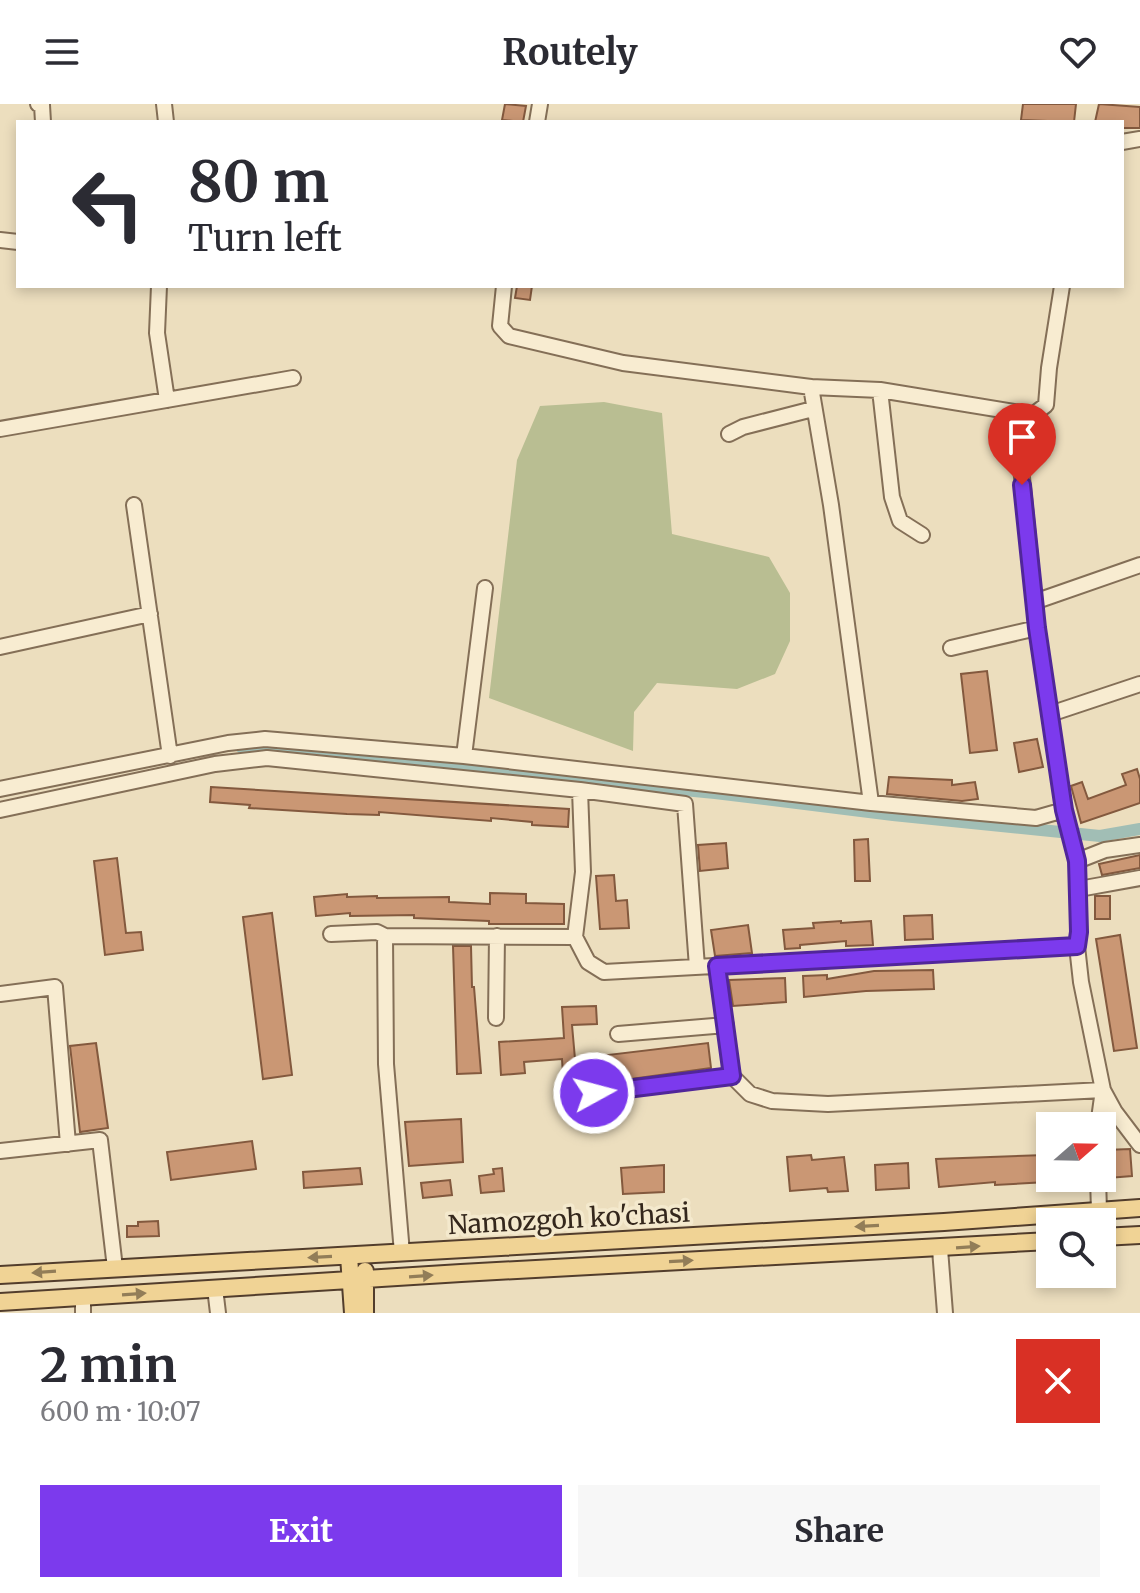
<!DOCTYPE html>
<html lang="en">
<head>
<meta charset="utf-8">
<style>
  :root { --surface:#fff; --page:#f7f7f7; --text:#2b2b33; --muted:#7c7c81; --accent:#7c3aed }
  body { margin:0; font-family:Merriweather,serif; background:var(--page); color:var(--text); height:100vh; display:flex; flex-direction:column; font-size:30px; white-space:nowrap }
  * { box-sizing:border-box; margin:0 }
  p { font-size:26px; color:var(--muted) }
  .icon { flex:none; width:44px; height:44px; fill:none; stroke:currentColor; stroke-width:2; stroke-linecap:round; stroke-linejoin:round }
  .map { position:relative; height:1209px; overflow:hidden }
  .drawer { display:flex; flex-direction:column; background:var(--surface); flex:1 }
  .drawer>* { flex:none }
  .guide { position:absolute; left:16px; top:16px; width:1108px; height:168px; border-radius:0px; box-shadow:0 4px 12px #0003; background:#fff; color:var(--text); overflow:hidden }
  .needle { width:52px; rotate:70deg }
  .buttons { position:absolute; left:1036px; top:1008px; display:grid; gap:16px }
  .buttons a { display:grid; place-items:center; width:80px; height:80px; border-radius:0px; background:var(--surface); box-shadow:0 4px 12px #0003; font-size:40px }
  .pin { position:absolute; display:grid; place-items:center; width:68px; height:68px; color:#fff; margin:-82px -34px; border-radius:50% 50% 50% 0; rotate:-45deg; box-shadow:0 0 8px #0007 }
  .pin .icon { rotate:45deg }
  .me { position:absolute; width:88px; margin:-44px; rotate:83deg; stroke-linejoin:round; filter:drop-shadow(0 0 6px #0008) }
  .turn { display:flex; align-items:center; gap:28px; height:168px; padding:0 40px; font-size:36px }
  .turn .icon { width:104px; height:104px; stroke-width:2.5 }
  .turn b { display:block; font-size:56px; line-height:68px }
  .round { display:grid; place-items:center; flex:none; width:84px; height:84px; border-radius:0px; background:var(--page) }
  .head { display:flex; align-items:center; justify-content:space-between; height:136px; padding:0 40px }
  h1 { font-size:48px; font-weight:700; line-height:60px }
  .cta { display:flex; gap:16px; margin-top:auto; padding:16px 40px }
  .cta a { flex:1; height:92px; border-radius:0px; background:var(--accent); color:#fff; font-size:32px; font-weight:700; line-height:92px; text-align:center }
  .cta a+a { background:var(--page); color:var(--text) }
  header { display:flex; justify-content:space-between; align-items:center; height:104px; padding:0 40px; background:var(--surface); font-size:36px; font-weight:700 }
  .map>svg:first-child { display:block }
  .cemetery { fill:#b9be92 }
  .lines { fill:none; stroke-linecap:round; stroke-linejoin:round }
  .canal { stroke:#a1beb5; stroke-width:12 }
  .building { fill:#ca9774; stroke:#83593e; stroke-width:2 }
  .minor-casing { stroke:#846f57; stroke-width:18 }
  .major-casing { stroke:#523d2c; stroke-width:20 }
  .minor { stroke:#f8ecd1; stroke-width:14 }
  .major { stroke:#f0d395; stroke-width:16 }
  .oneway { fill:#927d58 }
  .route-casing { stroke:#51269a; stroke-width:20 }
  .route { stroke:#7c3aed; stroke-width:14 }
  .labels { text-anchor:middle; stroke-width:7; stroke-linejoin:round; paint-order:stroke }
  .street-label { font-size:26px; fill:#34271c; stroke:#f4e9cd }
</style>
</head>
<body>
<header><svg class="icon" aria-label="menu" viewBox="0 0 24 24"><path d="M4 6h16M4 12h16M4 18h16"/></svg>Routely<svg class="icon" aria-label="heart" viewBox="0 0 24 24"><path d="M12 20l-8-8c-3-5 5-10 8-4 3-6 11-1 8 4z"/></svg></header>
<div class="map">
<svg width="1140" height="1209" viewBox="0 0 1140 1209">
  <rect width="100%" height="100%" fill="#ecdebe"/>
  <path class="cemetery" d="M604,298L662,309L672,430L769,453L790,489V537L775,570L737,585L657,579L634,608L633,647L489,594L517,356L540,302Z"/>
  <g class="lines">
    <path class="canal" d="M241,643L318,646L434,662L715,689L893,711L1100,732L1140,725"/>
  </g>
  <path class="building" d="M505,0L526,2L523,18L502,16Z
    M1023,0H1076L1074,18L1021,16Z
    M1099,0L1140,3V24H1122V18H1095Z
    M517,182H532L530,196L515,194Z
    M987,567L997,646L970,649L961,570Z
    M1037,635L1043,663L1019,668L1014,639Z
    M1137,665L1140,675V699L1081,719L1071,682L1082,678L1088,695L1126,681L1122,670Z
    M889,673L952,676V681L975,678L978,695L962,697L887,690Z
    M211,683L569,705L568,723L532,721V718L491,714V717L379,708V711L347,710L249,704L250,701L210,698Z
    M868,735L870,777H855L854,736Z
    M726,739L728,764L700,767L698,741Z
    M1140,751V764L1102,771L1099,760Z
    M117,754L126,829L141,828L143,846L105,851L94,757Z
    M614,771L616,797L627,796L629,824L600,825L596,772Z
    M490,789L526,790V799L564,800V820H489V817L414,814V811L350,812V809L316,812L314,793L347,790V793L377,792V794L449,793V798L490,800Z
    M1095,792H1110V815H1095Z
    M272,809L292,971L263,975L243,813Z
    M932,811L933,835L905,836L904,812Z
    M841,817V819L871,817L873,841L846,842V837L800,841V844L785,845L783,826L814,824L813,819Z
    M748,821L752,849L715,852L711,826Z
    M1120,831L1137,944L1114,947L1096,835Z
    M453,842H471L472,883H474L481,969L457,970Z
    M933,866L934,885L866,887L804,893L803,872L827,871V875L874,867Z
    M785,874L786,898L733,902L729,876Z
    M596,902L597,920L572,921L575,955L708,939L711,964L579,982L580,1002L565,1003L562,955L524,958L525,969L501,971L499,938L564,934L562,903Z
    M96,939L108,1024L80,1028L70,942Z
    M461,1015L463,1058L409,1062L405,1018Z
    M252,1037L256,1065L171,1076L167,1048Z
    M1130,1045L1132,1072L1108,1074L1105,1046Z
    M811,1051L812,1056L844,1053L848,1087L828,1088L827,1084L790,1087L787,1053Z
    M1045,1051L1047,1078L995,1081V1078L939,1083L936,1055Z
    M908,1059L909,1084L876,1086L875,1061Z
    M664,1061V1088L623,1090L621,1064Z
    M360,1064L362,1080L304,1084L303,1068Z
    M502,1064L504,1087L481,1089L479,1072L494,1070L493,1065Z
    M450,1076L452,1091L423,1094L421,1079Z
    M158,1117L159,1132L127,1133V1122H138V1118Z"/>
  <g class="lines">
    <defs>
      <path id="minor" d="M38,0L42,1L43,18
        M164,0L166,18
        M537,18L540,0
        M1122,38L1140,35
        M0,136L18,138
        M159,182L157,229L167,296
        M504,182L500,222L509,232L623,259L811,283L831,401L871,699
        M1062,182L1049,264L1046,301L1017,323L1037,524L1064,706L1077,757L1079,828L1077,842L1081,878L1103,986L1098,1022
        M811,283L880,286L1033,311
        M880,286L892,393L900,417L922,431
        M0,325L293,274
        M729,330L743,323L813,305
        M134,401L170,652
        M485,484L464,652L871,699L1036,714L1064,706
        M1034,498L1140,461
        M0,543L150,510
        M951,544L1037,524
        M1050,610L1140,580
        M0,685L228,639L265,635L464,652
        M580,686L583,768L575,833L588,858L604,868L1077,842
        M0,706L215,660L267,654L580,686L685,700L697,863
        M1077,757L1105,746L1140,741
        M1079,785L1140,774
        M331,830L377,828L385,832L575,833
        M385,832L386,960L402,1149
        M717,862L732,972
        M0,890L55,883L68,1040
        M496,914L497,832
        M618,930L726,921
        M594,989L732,972L750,990L772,997L828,1000L1103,986L1115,1008L1140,1041
        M0,1047L100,1036L115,1164
        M1098,1074L1099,1107
        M940,1145L945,1209
        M215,1184L218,1209
        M83,1193V1209"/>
      <path id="major" d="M1102,1133L1140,1131
        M349,1152L353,1209
        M0,1171L944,1118L1140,1104
        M0,1198L461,1169L1050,1137
        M365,1209V1167"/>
    </defs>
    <use href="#minor" class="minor-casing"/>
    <use href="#major" class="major-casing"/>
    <use href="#minor" class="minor"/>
    <use href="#major" class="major"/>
  </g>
  <defs><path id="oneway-solid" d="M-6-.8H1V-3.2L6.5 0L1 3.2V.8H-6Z" transform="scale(2)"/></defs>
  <g class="oneway">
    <use href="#oneway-solid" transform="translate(867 1122) rotate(177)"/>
    <use href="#oneway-solid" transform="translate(968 1143) rotate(-4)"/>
    <use href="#oneway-solid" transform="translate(320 1153) rotate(177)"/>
    <use href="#oneway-solid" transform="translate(681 1157) rotate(-3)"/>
    <use href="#oneway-solid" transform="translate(44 1168) rotate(176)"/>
    <use href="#oneway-solid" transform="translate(421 1172) rotate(-4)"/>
    <use href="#oneway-solid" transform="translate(134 1190) rotate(-4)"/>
  </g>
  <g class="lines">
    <defs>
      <path id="route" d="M594,989L732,972L717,862L1077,842L1079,828L1077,757L1064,706L1037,524L1022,381"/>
    </defs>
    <use href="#route" class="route-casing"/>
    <use href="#route" class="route"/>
  </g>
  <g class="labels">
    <g class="street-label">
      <text transform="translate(569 1115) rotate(-3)" y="9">Namozgoh ko'chasi</text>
    </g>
  </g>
</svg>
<div class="buttons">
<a><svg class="needle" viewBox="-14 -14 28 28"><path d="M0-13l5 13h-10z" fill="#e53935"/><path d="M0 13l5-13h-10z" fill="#7c7c81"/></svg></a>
<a><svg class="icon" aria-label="search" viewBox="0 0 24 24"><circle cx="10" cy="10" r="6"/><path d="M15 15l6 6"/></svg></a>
</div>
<div class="pin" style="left:1022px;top:381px;background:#d93025"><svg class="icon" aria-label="arrive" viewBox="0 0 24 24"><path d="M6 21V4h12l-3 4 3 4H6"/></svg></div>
<svg class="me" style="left:594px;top:989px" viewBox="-20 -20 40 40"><circle r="17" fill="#7c3aed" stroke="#fff" stroke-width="3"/><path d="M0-11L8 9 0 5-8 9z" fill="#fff"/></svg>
<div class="guide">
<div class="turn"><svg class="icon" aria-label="left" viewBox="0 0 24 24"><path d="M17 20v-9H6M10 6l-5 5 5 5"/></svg><div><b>80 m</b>Turn left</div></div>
</div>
</div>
<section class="drawer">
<div class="head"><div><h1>2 min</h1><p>600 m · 10:07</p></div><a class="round" style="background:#d93025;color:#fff"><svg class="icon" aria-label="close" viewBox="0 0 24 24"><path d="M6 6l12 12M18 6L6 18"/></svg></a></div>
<div class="cta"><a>Exit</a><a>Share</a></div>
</section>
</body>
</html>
